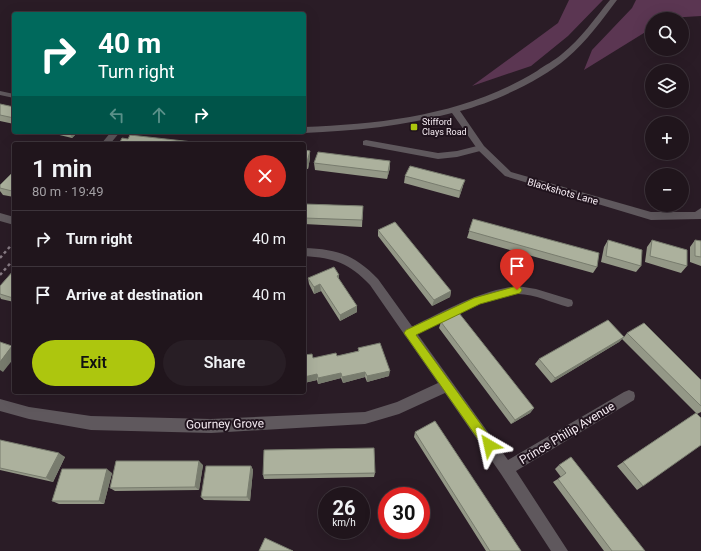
<!DOCTYPE html>
<html lang="en">
<head>
<meta charset="utf-8">
<style>
  :root { --surface:#20151c; --page:#281e25; --text:#f1f3f6; --muted:#a29fa3; --line:#3d343b; --accent:#adc60e }
  body { margin:0; font-family:Roboto,sans-serif; background:var(--page); color:var(--text); height:100vh; display:flex; flex-direction:column; font-size:15px; white-space:nowrap }
  * { box-sizing:border-box; margin:0 }
  p { font-size:13px; color:var(--muted) }
  .icon { flex:none; width:22px; height:22px; fill:none; stroke:currentColor; stroke-width:2; stroke-linecap:round; stroke-linejoin:round }
  .map { position:relative; flex:1; overflow:hidden }
  .drawer { position:absolute; left:12px; top:142px; width:294px; height:252px; display:flex; flex-direction:column; background:var(--surface); border-radius:4px; box-shadow:0 4px 16px #0002,0 0 0 1px var(--line) }
  .drawer>* { flex:none }
  .guide { position:absolute; left:12px; top:12px; width:294px; height:122px; border-radius:4px; box-shadow:0 4px 16px #0002,0 0 0 1px var(--line); background:#00695c; color:#fff; overflow:hidden }
  .fabs { position:absolute; left:645px; top:12px; display:grid; gap:8px }
  .fabs a { display:grid; place-items:center; width:44px; height:44px; border-radius:50%; background:var(--surface); box-shadow:0 4px 16px #0002,0 0 0 1px var(--line); font-size:20px }
  .speed { position:absolute; left:318px; top:487px; display:flex; gap:8px; font-size:20px; font-weight:700; text-align:center }
  .speed>* { display:grid; place-content:center; width:52px; height:52px; border-radius:50%; background:var(--surface); box-shadow:0 4px 16px #0002,0 0 0 1px var(--line); line-height:1 }
  .speed small { font-size:10px; font-weight:400 }
  .speed .limit { border:6px solid #d22; background:#fff; color:#111 }
  .pin { position:absolute; display:grid; place-items:center; width:34px; height:34px; color:#fff; margin:-41px -17px; border-radius:50% 50% 50% 0; rotate:-45deg; box-shadow:0 0 4px #0007 }
  .pin .icon { rotate:45deg }
  .me { position:absolute; width:44px; margin:-22px; rotate:324deg; stroke-linejoin:round; filter:drop-shadow(0 0 3px #0008) }
  .turn { display:flex; align-items:center; gap:14px; height:84px; padding:0 20px; font-size:18px }
  .turn .icon { width:52px; height:52px; stroke-width:2.5 }
  .turn b { display:block; font-size:28px; line-height:34px }
  .lanes { display:flex; align-items:center; height:38px; padding:0 20px; background:#0003; justify-content:center; gap:20px; direction:ltr }
  .lanes .off { opacity:.35 }
  .round { display:grid; place-items:center; flex:none; width:42px; height:42px; border-radius:21px; background:var(--page) }
  .summary { display:flex; align-items:center; justify-content:space-between; height:68px; padding:0 20px }
  h1 { font-size:24px; font-weight:600; line-height:30px }
  .primary-button { display:flex; gap:8px; margin-top:auto; padding:8px 20px }
  .primary-button a { flex:1; height:46px; border-radius:24px; background:var(--accent); color:#111; font-size:16px; font-weight:600; line-height:46px; text-align:center }
  .primary-button a+a { background:var(--page); color:var(--text) }
  ul { padding:0; list-style:none }
  li { display:flex; align-items:center; gap:12px; height:56px; padding:0 20px; border-top:1px solid var(--line) }
  li div { flex:1 }
  li b { display:block; font-size:15px }
  li em { font-style:normal }
  .map>svg:first-child { display:block }
  .green { fill:#5b3652 }
  .lines { fill:none; stroke-linecap:round; stroke-linejoin:round }
  .path { stroke:#887c85; stroke-width:2.5; stroke-dasharray:3 3; stroke-linecap:butt }
  .service { fill:#5f585d; fill-rule:evenodd }
  .minor { fill:#5f585d; fill-rule:evenodd }
  .tertiary { fill:#5f585d; fill-rule:evenodd }
  .wall { fill:#949887 }
  .shaded-wall { fill:#787c6e }
  .building { fill:#acb19d; stroke:#787c6e }
  .route { fill:#adc60e; stroke:#708109 }
  .poi-dot { fill:#adc60e; stroke:#20131d; stroke-width:1.5 }
  .labels { text-anchor:middle; stroke-width:4; stroke-linejoin:round; paint-order:stroke }
  .far-poi-label { font-size:9px; fill:#f6ecf3; stroke:#20131d; text-anchor:start }
  .street-label { font-size:10px; fill:#f6ecf3; stroke:#20131d }
  .near-street-label { font-size:12px; fill:#f6ecf3; stroke:#20131d }
</style>
</head>
<body>
<div class="map">
<svg width="701" height="551" viewBox="0 0 701 551">
  <rect width="100%" height="100%" fill="#2a1c26"/>
  <path class="green" d="M569,0H603L568,36L531,66L472,86L558,23Z
    M636,0H701V16L652,19V28L584,70L592,50L632,8Z"/>
  <g class="lines">
    <path class="path" d="M0,258L14,242
      M0,275L14,259"/>
    <path class="service" d="M366,140L438,153L457,151L481,145L485,148L484,150L457,157L438,159L363,145V141Z
      M517,286L536,289L572,300L573,303L572,306L568,307C552,303 535,294 518,294C483,295 443,322 413,336L409,338L405,336L404,333L405,330C441,313 477,291 517,286Z"/>
    <path class="minor" d="M111,132H120L110,144H101Z
      M0,213L14,217V225L0,221Z
      M304,248C337,249 355,255 378,279L508,460L624,392L629,390L634,392L635,396L634,400L516,471L568,551H551L501,474L445,393L399,414L365,424L211,433L91,430L29,419L0,411V399L29,407L91,416L211,419L365,412L397,402L438,383L370,285C349,263 335,258 304,256Z"/>
    <path class="tertiary" d="M610,0H617C602,20 586,42 567,58C540,81 494,102 460,111L484,146L511,172L651,212H695L701,208V219L651,220L505,176L478,150L452,113C404,126 354,131 304,133L301,132H304V127C385,124 467,114 537,71C545,65 554,61 562,54C581,39 595,18 610,0Z
      M0,91L14,94V98L0,95Z"/>
  </g>
  <path class="wall" d="M0,104L14,107V124L0,121Z
    M47,132H78L72,138Z
    M304,150L310,151V158L308,169L304,168Z
    M390,161V168L387,179L315,170L314,163Z
    M14,171V197L3,195L0,191V185Z
    M405,176L463,186L459,198L404,183Z
    M304,204L363,206L362,227L304,224Z
    M473,219L597,267L593,273L467,238Z
    M378,230L451,291L450,297L432,306L378,236Z
    M608,240L641,266L636,272L601,262L604,247Z
    M652,240L687,266L681,273L645,262L647,247Z
    M695,240L701,241V266L690,262V247Z
    M14,270V302L1,299L0,297V286Z
    M308,278L339,280L357,312L340,321L321,291L314,294L309,284Z
    M441,322L534,408L530,413L511,424L439,328Z
    M627,333L701,380V412L697,414L643,486L637,490L617,466L696,413L622,339L619,342L551,383L535,364L539,359L624,337Z
    M358,348L389,376L367,382L365,377L343,383L341,378L318,384L317,380L304,383V355L313,358L337,356L358,351Z
    M415,432L521,551H486L414,437Z
    M0,440L65,457L53,482L0,470Z
    M203,465L199,490L115,491L110,488Z
    M559,465L645,551H604L553,482L561,477L555,469Z
    M251,466L253,470L250,501L204,500L201,497Z
    M112,473L104,504H59L52,501Z
    M375,473L374,477L264,479L263,475Z"/>
  <path class="shaded-wall" d="M69,132H78L72,138Z
    M310,151V158L308,169L307,162Z
    M390,161V168L387,179L388,172Z
    M465,180L459,198L460,191Z
    M339,275V281L337,276Z
    M320,284L321,291L314,294V287Z
    M451,291L450,297L432,306L434,300Z
    M357,306V312L340,321V315Z
    M624,337L619,342L551,383L555,378Z
    M12,346L14,348V358L3,372L0,370V362Z
    M390,371L389,376L367,382V376Z
    M365,372V377L343,383L342,377Z
    M341,373V378L318,384V378Z
    M317,374V380L304,383V377Z
    M534,408L530,413L511,424L515,420Z
    M59,453L65,457L53,482L46,478Z
    M199,461L203,465L199,490L195,487Z
    M251,466L253,470L250,501L247,497Z
    M107,469L112,473L104,504L99,501Z"/>
  <path class="building" d="M0,104L14,107V118L0,115Z
    M130,135L211,144H119L122,138L128,139Z
    M304,150L310,151L307,162L304,161Z
    M318,152L390,161L388,172L314,163Z
    M410,166L465,180L460,191L405,176Z
    M14,171V189L12,191L0,188V185Z
    M304,204L363,206L362,220L304,218Z
    M473,219L599,253L597,267L469,231Z
    M395,222L451,291L434,300L378,230Z
    M608,240L642,250L641,266L606,256Z
    M652,240L687,250V266L650,256Z
    M695,240L701,241V257L695,256Z
    M334,267L339,275L337,276L357,306L340,315L320,284L314,287L308,278Z
    M14,270V297L13,298L0,294V286Z
    M459,313L534,408L515,420L441,322Z
    M608,320L624,337L555,378L539,359Z
    M644,323L701,380V406L627,333Z
    M0,342L12,346L0,362Z
    M380,343L390,371L367,376L365,372L342,377L341,373L318,378L317,374L304,377V355L312,354L313,358L336,353L337,356L359,351L358,348Z
    M696,413L701,418V445L643,486L623,462Z
    M435,421L521,551H490L415,432Z
    M0,440L59,453L46,478L0,468Z
    M374,448L375,473L263,475L264,450Z
    M571,457L645,551H612L558,479L566,473L559,465Z
    M116,461H199L195,487L110,488Z
    M206,466H251L247,497H201Z
    M62,469H107L99,501H52Z
    M265,538L293,551H259Z"/>
  <path class="route" d="M517,286L520,287L522,290L520,293L480,304L416,335L493,441L495,445L493,449L489,451L485,449L404,333L406,330L474,298Z"/>
  <rect class="poi-dot" x="410" y="123" width="8" height="8" rx="2"/>
  <g class="labels">
    <g class="far-poi-label">
      <text x="422" y="125">Stifford<tspan x="422" dy="10">Clays Road</tspan></text>
    </g>
    <g class="street-label">
      <text transform="translate(563 191) rotate(16)" y="4">Blackshots Lane</text>
    </g>
    <g class="near-street-label">
      <text transform="translate(225 424) rotate(-1)" y="4">Gourney Grove</text>
      <text transform="translate(567 433) rotate(-31)" y="4">Prince Philip Avenue</text>
    </g>
  </g>
</svg>
<div class="fabs">
<a><svg class="icon" aria-label="search" viewBox="0 0 24 24"><circle cx="10" cy="10" r="6"/><path d="M15 15l6 6"/></svg></a>
<a><svg class="icon" aria-label="layers" viewBox="0 0 24 24"><path d="M12 4l9 5-9 5-9-5zM3 14l9 5 9-5"/></svg></a>
<a>+</a>
<a>−</a>
</div>
<div class="speed"><div>26<small>km/h</small></div><div class="limit">30</div></div>
<div class="pin" style="left:517px;top:290px;background:#d93025"><svg class="icon" aria-label="arrive" viewBox="0 0 24 24"><path d="M6 21V4h12l-3 4 3 4H6"/></svg></div>
<svg class="me" style="left:489px;top:445px" viewBox="-20 -20 40 40"><path d="M0-17L14 15 0 8-14 15z" fill="#adc60e" stroke="#fff" stroke-width="4"/></svg>
<div class="guide">
<div class="turn"><svg class="icon" aria-label="right" viewBox="0 0 24 24"><path d="M7 20v-9h11M14 6l5 5-5 5"/></svg><div><b>40 m</b>Turn right</div></div>
<div class="lanes"><svg class="icon off" aria-label="left" viewBox="0 0 24 24"><path d="M17 20v-9H6M10 6l-5 5 5 5"/></svg><svg class="icon off" aria-label="ahead" viewBox="0 0 24 24"><path d="M12 20V5M6 11l6-6 6 6"/></svg><svg class="icon" aria-label="right" viewBox="0 0 24 24"><path d="M7 20v-9h11M14 6l5 5-5 5"/></svg></div>
</div>
<section class="drawer">
<div class="summary"><div><h1>1 min</h1><p>80 m · 19:49</p></div><a class="round" style="background:#d93025;color:#fff"><svg class="icon" aria-label="close" viewBox="0 0 24 24"><path d="M6 6l12 12M18 6L6 18"/></svg></a></div>
<ul>
<li><svg class="icon" aria-label="right" viewBox="0 0 24 24"><path d="M7 20v-9h11M14 6l5 5-5 5"/></svg><div><b>Turn right</b></div><em>40 m</em></li>
<li><svg class="icon" aria-label="arrive" viewBox="0 0 24 24"><path d="M6 21V4h12l-3 4 3 4H6"/></svg><div><b>Arrive at destination</b></div><em>40 m</em></li>
</ul>
<div class="primary-button"><a>Exit</a><a>Share</a></div>
</section>
</div>
</body>
</html>
